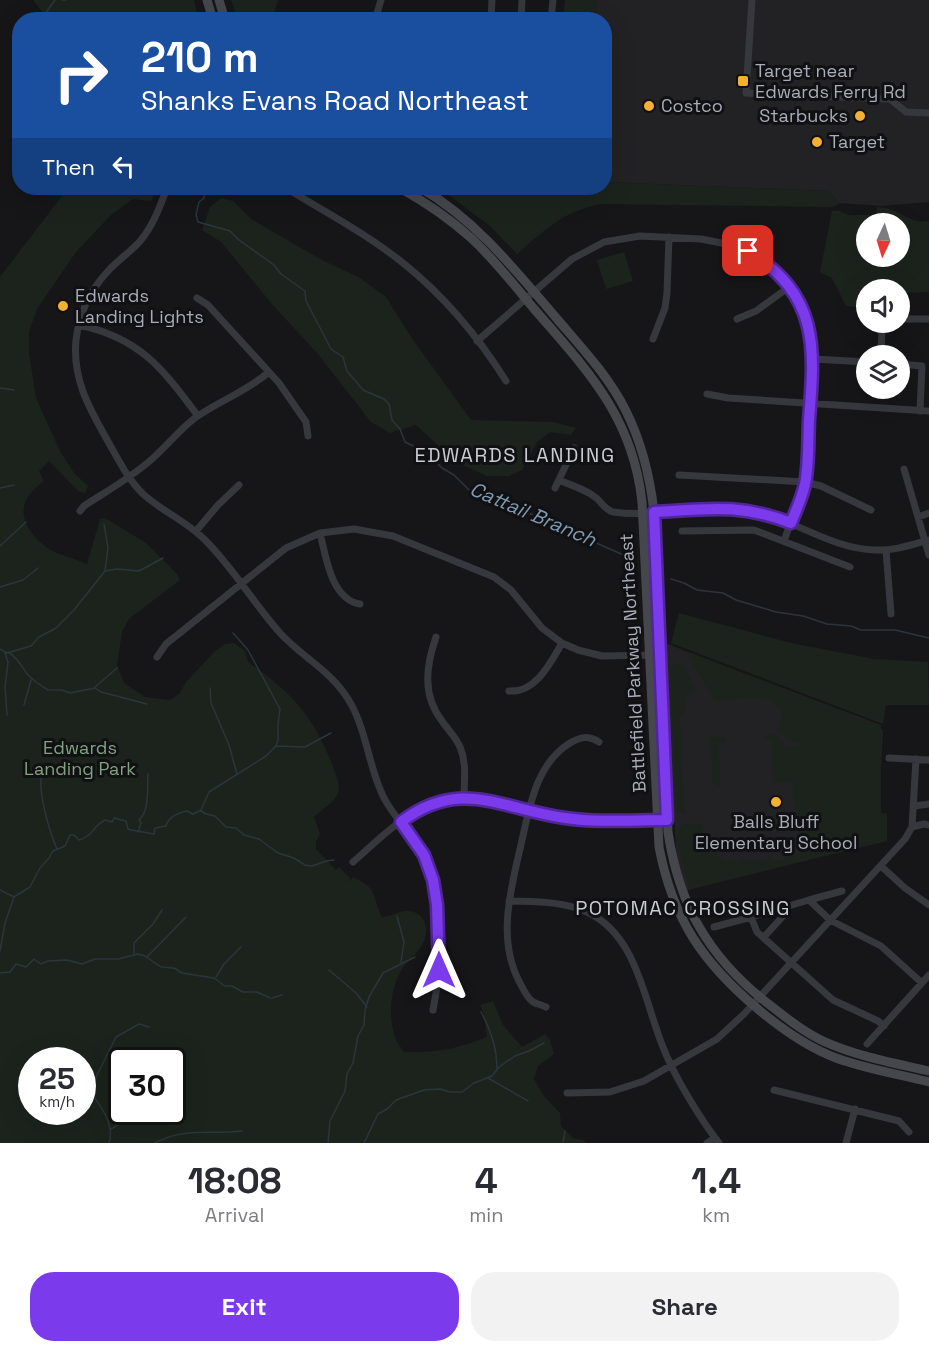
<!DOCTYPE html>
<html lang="en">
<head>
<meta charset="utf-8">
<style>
  :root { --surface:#fff; --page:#f2f2f3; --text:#2b2b33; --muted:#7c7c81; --accent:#7c3aed }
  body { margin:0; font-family:"Space Grotesk",sans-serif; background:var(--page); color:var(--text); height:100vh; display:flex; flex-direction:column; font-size:22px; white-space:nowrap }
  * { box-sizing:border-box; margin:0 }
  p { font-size:20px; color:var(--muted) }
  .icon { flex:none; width:33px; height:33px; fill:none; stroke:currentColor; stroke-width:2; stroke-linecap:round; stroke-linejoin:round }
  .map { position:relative; height:1143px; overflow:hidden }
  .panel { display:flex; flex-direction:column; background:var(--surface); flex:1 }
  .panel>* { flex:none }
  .banner { position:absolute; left:12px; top:12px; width:600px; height:183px; border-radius:24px; box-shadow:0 6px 24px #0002; background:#1a4fa0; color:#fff; overflow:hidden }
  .needle { width:39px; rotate:184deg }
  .controls { position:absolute; left:856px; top:213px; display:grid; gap:12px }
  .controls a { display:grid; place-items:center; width:54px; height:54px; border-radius:50%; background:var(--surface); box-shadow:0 6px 24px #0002; font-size:30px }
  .speed { position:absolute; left:18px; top:1047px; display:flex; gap:12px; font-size:30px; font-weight:700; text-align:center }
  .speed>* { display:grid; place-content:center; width:78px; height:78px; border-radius:50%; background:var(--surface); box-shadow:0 6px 24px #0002; line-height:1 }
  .speed small { font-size:15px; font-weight:400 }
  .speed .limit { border:3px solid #111; border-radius:9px; background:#fff; color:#111 }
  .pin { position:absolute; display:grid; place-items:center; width:51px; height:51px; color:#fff; margin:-26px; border-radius:12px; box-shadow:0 3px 9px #0006 }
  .me { position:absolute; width:66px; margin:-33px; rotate:0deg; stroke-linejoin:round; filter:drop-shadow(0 0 4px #0008) }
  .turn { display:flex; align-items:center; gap:21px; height:126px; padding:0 30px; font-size:27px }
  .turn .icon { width:78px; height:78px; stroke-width:2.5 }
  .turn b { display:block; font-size:42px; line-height:51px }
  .then { display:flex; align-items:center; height:57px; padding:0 30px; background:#0003; gap:12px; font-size:22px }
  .eta { display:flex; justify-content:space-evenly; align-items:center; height:102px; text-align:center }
  .eta b { font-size:36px; font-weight:800; line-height:42px }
  .action { display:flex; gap:12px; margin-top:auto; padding:12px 30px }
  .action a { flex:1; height:69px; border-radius:24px; background:var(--accent); color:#fff; font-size:24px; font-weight:800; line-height:69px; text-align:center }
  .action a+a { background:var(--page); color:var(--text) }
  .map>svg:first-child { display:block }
  .built { fill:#222225 }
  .green { fill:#1c231d; fill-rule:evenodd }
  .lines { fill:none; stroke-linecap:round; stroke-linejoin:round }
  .stream { stroke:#2c353c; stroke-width:1.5 }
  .minor { stroke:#37383d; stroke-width:7 }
  .secondary { stroke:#45474d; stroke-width:9 }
  .route-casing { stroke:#51269a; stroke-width:15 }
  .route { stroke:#7c3aed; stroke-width:10 }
  .poi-dot { fill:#f2b134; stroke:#111113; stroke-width:2 }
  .labels { text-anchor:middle; stroke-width:6; stroke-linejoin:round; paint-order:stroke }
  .poi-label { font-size:18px; fill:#a8adb8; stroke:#111113; text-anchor:start }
  .street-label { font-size:18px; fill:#a8adb8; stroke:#111113 }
  .park-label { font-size:18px; fill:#7fa381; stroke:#111113 }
  .neighbourhood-label { font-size:20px; letter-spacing:1.5px; fill:#c9ccd4; stroke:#111113 }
  .water-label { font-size:20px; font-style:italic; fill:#7f9bb3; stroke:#111113 }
</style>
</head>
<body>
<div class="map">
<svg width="929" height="1143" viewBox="0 0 929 1143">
  <rect width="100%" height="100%" fill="#161618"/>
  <path class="built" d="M597,0H929V202L882,206L840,203L828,191L605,182L604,20H596Z
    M663,642L883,730L877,843L684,891L677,862Z"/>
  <path class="green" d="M33,0H194L198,19H48Z
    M231,0H278L272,20L238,19Z
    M565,0H597L596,19H563Z
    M605,182L828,191L840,203L833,207L601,204C563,211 545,230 517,254L490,226L439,188H604Z
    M68,188H157L151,201L133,199L111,215L76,252L37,309L29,332V353L36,398L60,451L74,473L88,486L85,493L78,491L49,461L39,471L44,481C39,485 33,489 30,494C11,518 38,545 59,554C68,557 78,560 87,564L100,519L105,518L146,543L177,574L180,580L129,619L122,632L117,665L124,683L145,697L170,700L180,693L186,682L215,651L225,644L234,643L245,651L248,662C292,693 312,714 332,764C335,773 342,786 337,795C333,804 321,810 314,817L320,834L316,841V849L336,870L339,867L350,878L349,882L353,877C381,891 370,894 382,917C390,917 401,910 408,911C425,912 429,927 424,941C420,952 408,959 402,969C390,988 388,1016 395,1037C396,1042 401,1047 404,1052C438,1053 456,1049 487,1037L484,1014L480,1005L493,1001L503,1025L522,1047L545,1034L550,1040L554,1054L538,1066L534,1079L544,1096L560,1113L561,1126L573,1138L583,1140L586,1143H0V277ZM32,1060H82V1112H32ZM122,1060H172V1112H122Z
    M221,198L233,201L251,219L320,259L360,278L386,297L411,337L471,420L553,422L576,428L571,435L550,432L537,442L522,470L509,476H487L456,462L416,425L390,433L371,422L318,354L271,303L221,242L202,230L210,207Z
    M877,207C899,207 909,225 929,221V292L900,293V290H867V308L846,306L832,278L820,272L832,211H839L849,215H876ZM867,224H900V256H867Z
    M624,252L633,281L606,289L597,260Z
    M679,613L791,643L874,659L928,662L929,705H886L883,724L671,643Z
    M691,653L881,725V813L887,814V841L691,889C687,878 672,836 680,827C685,822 697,824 703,825L705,827L702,828C703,838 705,845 711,853L716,851L715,856L726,860L742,861L743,856L745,861L767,860L768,855L771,856V860H785L787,855L799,854L797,828L795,826L789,827L788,822L795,812L793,783H773L772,740H763V737L772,733L784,741V747L800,746L799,742L791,743L790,738L777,731C781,725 783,720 781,713C775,690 740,700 722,700L721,702L713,699L688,654Z
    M676,663L684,666L695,688V691L686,697L684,716L680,717L684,809L687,810L685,814L676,811L670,668Z
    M710,737H726V742H718L720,786L713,784Z"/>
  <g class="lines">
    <path class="stream" d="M55,0L47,11L56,20
      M62,0H66
      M205,188L204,198L199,202L196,215L198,222L230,231L239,240L274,265L281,274L305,291L306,301L331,349L343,357L347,371L363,390L384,399L389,404L392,420L400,429L405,442L426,452L442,468L454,475L470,491L507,501L531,514L566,525L592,541L630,558
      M0,388L14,390
      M0,488L14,485
      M104,524L108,548L105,570
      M0,546L26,522
      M671,579L684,583L697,590L723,593L736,600L776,612L803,616L827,624L851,626L861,630H895L929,638
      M0,587L23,580L38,568
      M233,633L248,650L280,709L278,725V740L276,746
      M0,649L7,653L31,646L39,637L56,628L74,610L105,571L117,569L139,571L163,558
      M8,652C19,659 21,666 28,675C32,679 43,687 48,690H62L70,693L95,688L101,692L147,704
      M5,653L8,662L5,687L7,715
      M95,687L117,668
      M210,688L211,703L229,745L237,774
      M24,705L31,680
      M42,775C37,789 50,834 57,849
      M201,811L206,814L215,816L226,827L236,828L244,835L259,839L278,853L294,858L305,865L312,866L326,861L334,860
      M138,832L141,823L139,820C150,810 147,788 148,774
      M0,890L14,897
      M397,916L404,942L401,962
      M0,951L5,923L14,897L30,887L40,868L49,858L53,851L65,846L70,835H74L79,840C92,837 94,825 105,820L112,822L114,818L126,821L128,829L131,830L154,834L155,828L166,826C168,817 178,813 187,811L193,814L201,810L209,792L266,756L276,746L305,747L331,733
      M134,954V943L153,924L162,910
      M147,957L186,917
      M329,970L356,993L367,1007
      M0,973L10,972L16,964L26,967L34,959L41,964L48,961L67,960L82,964L95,959H118L138,954L145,956L161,967L174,968L182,973L214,978L225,986H232L243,992H257L270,998
      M216,977L224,964L241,947
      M272,998L282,995
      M481,1012C491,1030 497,1048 497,1068
      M65,1059L66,1060
      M488,1078L528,1101
      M82,1083C96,1098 116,1123 109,1143
      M93,1095L96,1077L116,1037L139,1024L149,1027
      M111,1129L126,1120L133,1112
      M155,1143C182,1127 212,1135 242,1131
      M328,1143L330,1121L345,1091L347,1074L353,1063L358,1036L364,1025L365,1010L369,997L383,973L415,957
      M364,1143L378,1114L387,1109L396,1100L424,1090L440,1089L450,1092H462L474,1083L492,1076L499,1067L515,1056L529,1051L544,1043
      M563,1143L565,1131"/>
    <path class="minor" d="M752,0L746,93L890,99L906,112L929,113
      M375,20L381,0
      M491,20L492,0
      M521,20L522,0
      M551,20L553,0
      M167,188C160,206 154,224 141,240C132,251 119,259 109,270C91,289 79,314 76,340C72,381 91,411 110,445C120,463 129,480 143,494C163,512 188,522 206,541C234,569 254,604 280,633C300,655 327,669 344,693C367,724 367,765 384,798C395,819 413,835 423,855C446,898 442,964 433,1010
      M286,188C325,212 367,234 403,263C443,295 479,338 506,381
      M197,298L208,305L279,383L306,422L308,436
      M737,319L756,311L789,287
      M900,319H929
      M79,325C140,338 162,368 198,416
      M653,339L665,308L667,293L669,237
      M477,341L572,259L604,242L640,236L701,239L737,246L759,258L777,274L796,297L807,320L813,359L805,482L784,541
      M881,356L882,328L885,322
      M813,359L867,362
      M900,364L922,366L920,411
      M707,394L728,398L929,411
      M904,469L929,555
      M679,475L805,482L821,486L871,510
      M559,480C570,485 585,489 595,497C602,502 604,509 613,512C655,518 699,505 741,509C788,514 828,549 875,550C894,551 911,545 929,540
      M555,488L574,448
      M80,511L84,506C107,491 132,477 152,459C167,446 179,430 195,418C219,401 247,391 269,372
      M918,517L929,513
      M196,531L218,505L239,485
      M682,531L754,530L850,567
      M320,533C326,557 331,599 360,604
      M886,550L891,614
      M436,637C426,666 422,695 442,721C448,730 456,737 460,747C467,763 464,781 464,798
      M157,657L166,644L286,548L320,533L354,529L393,536L494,577L511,590L542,628L562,643L578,650L602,656L654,655
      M509,691C536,693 551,662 562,643
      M889,758L929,760
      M914,806L929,804
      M912,827L924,824L929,825
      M353,862C376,842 401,816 430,805C475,788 519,812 564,818C597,822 628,821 661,820
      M882,867L905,888L929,905
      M809,900L842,891
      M509,901C535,902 563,901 587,912C639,936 644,1004 665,1052C676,1079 701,1120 719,1143
      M751,917L809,900L830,920L881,946L922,983
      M714,927L751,917L757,932L833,1000L878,1021L884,1026
      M764,937L785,914L784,907
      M546,1007C542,1005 537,1004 533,1002C527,998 523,989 520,983C497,941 510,892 520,849C529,812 534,765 570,743C580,737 588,735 599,742
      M867,1044L929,975
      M774,1090L899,1121L909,1132
      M567,1093L610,1092L644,1081L717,1039L744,1014L905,839L912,827L916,759
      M707,1143L715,1138
      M846,1143L855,1109"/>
    <path class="secondary" d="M207,0L213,20
      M219,0L225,20
      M400,188C425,202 449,218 471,238C494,259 514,285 535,310C587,370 633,417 642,502L659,847C673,920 703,963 759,1010C783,1030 807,1047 836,1058C866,1069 898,1074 929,1082
      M421,188C477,221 516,271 558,320C583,349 609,377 626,411C642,443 650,477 654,512L668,832C679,905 708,956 766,1002C784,1016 802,1031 823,1041C856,1056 893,1063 929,1071"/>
  </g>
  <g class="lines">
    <defs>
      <path id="route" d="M439,970L437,905L433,880L424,855L401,822C461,777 501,809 565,818C599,823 633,820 667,820L654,512C707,509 739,503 791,523C796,510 802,498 805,484C809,464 808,441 809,420C815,346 819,295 748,251"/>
    </defs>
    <use href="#route" class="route-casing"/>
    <use href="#route" class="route"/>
  </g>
  <g class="poi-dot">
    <rect x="737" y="75" width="12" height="12" rx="3"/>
    <circle cx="649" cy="106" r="6"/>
    <circle cx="860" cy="116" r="6"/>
    <circle cx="817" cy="142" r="6"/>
    <circle cx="63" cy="306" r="6"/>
    <circle cx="776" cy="802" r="6"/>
  </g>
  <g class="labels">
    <g class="poi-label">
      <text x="755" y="77">Target near<tspan x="755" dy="21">Edwards Ferry Rd</tspan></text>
      <text x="661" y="112">Costco</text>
      <text x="848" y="122" text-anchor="end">Starbucks</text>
      <text x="829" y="148">Target</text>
      <text x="75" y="302">Edwards<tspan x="75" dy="21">Landing Lights</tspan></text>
      <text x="776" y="828" text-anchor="middle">Balls Bluff<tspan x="776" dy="21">Elementary School</tspan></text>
    </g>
    <g class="street-label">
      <text transform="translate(633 663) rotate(-93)" y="6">Battlefield Parkway Northeast</text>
    </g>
    <g class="park-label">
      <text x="80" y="754">Edwards<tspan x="80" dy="21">Landing Park</tspan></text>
    </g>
    <g class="neighbourhood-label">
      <text x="515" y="462">EDWARDS LANDING</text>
      <text x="683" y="915">POTOMAC CROSSING</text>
    </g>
    <g class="water-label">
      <text transform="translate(533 514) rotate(23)" y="7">Cattail Branch</text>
    </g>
  </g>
</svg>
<div class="controls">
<a><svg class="needle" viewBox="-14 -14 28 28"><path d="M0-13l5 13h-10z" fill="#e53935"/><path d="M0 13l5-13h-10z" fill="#7c7c81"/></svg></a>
<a><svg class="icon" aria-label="sound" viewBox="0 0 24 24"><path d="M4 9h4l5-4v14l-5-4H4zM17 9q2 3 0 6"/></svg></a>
<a><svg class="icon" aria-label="layers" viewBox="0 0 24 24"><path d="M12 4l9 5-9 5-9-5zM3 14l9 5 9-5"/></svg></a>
</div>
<div class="speed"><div>25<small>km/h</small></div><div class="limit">30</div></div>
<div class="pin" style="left:748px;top:251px;background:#d93025"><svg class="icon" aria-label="arrive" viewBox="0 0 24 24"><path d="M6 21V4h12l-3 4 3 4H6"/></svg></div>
<svg class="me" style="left:439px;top:970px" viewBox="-20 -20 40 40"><path d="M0-17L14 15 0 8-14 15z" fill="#7c3aed" stroke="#fff" stroke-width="4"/></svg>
<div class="banner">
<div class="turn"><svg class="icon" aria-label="right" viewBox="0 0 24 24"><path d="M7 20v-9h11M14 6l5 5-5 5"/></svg><div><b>210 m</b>Shanks Evans Road Northeast</div></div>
<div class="then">Then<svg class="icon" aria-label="left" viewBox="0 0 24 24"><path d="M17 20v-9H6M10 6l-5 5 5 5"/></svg></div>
</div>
</div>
<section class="panel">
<div class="eta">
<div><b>18:08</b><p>Arrival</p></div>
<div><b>4</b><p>min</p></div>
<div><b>1.4</b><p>km</p></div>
</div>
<div class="action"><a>Exit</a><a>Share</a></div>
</section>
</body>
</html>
